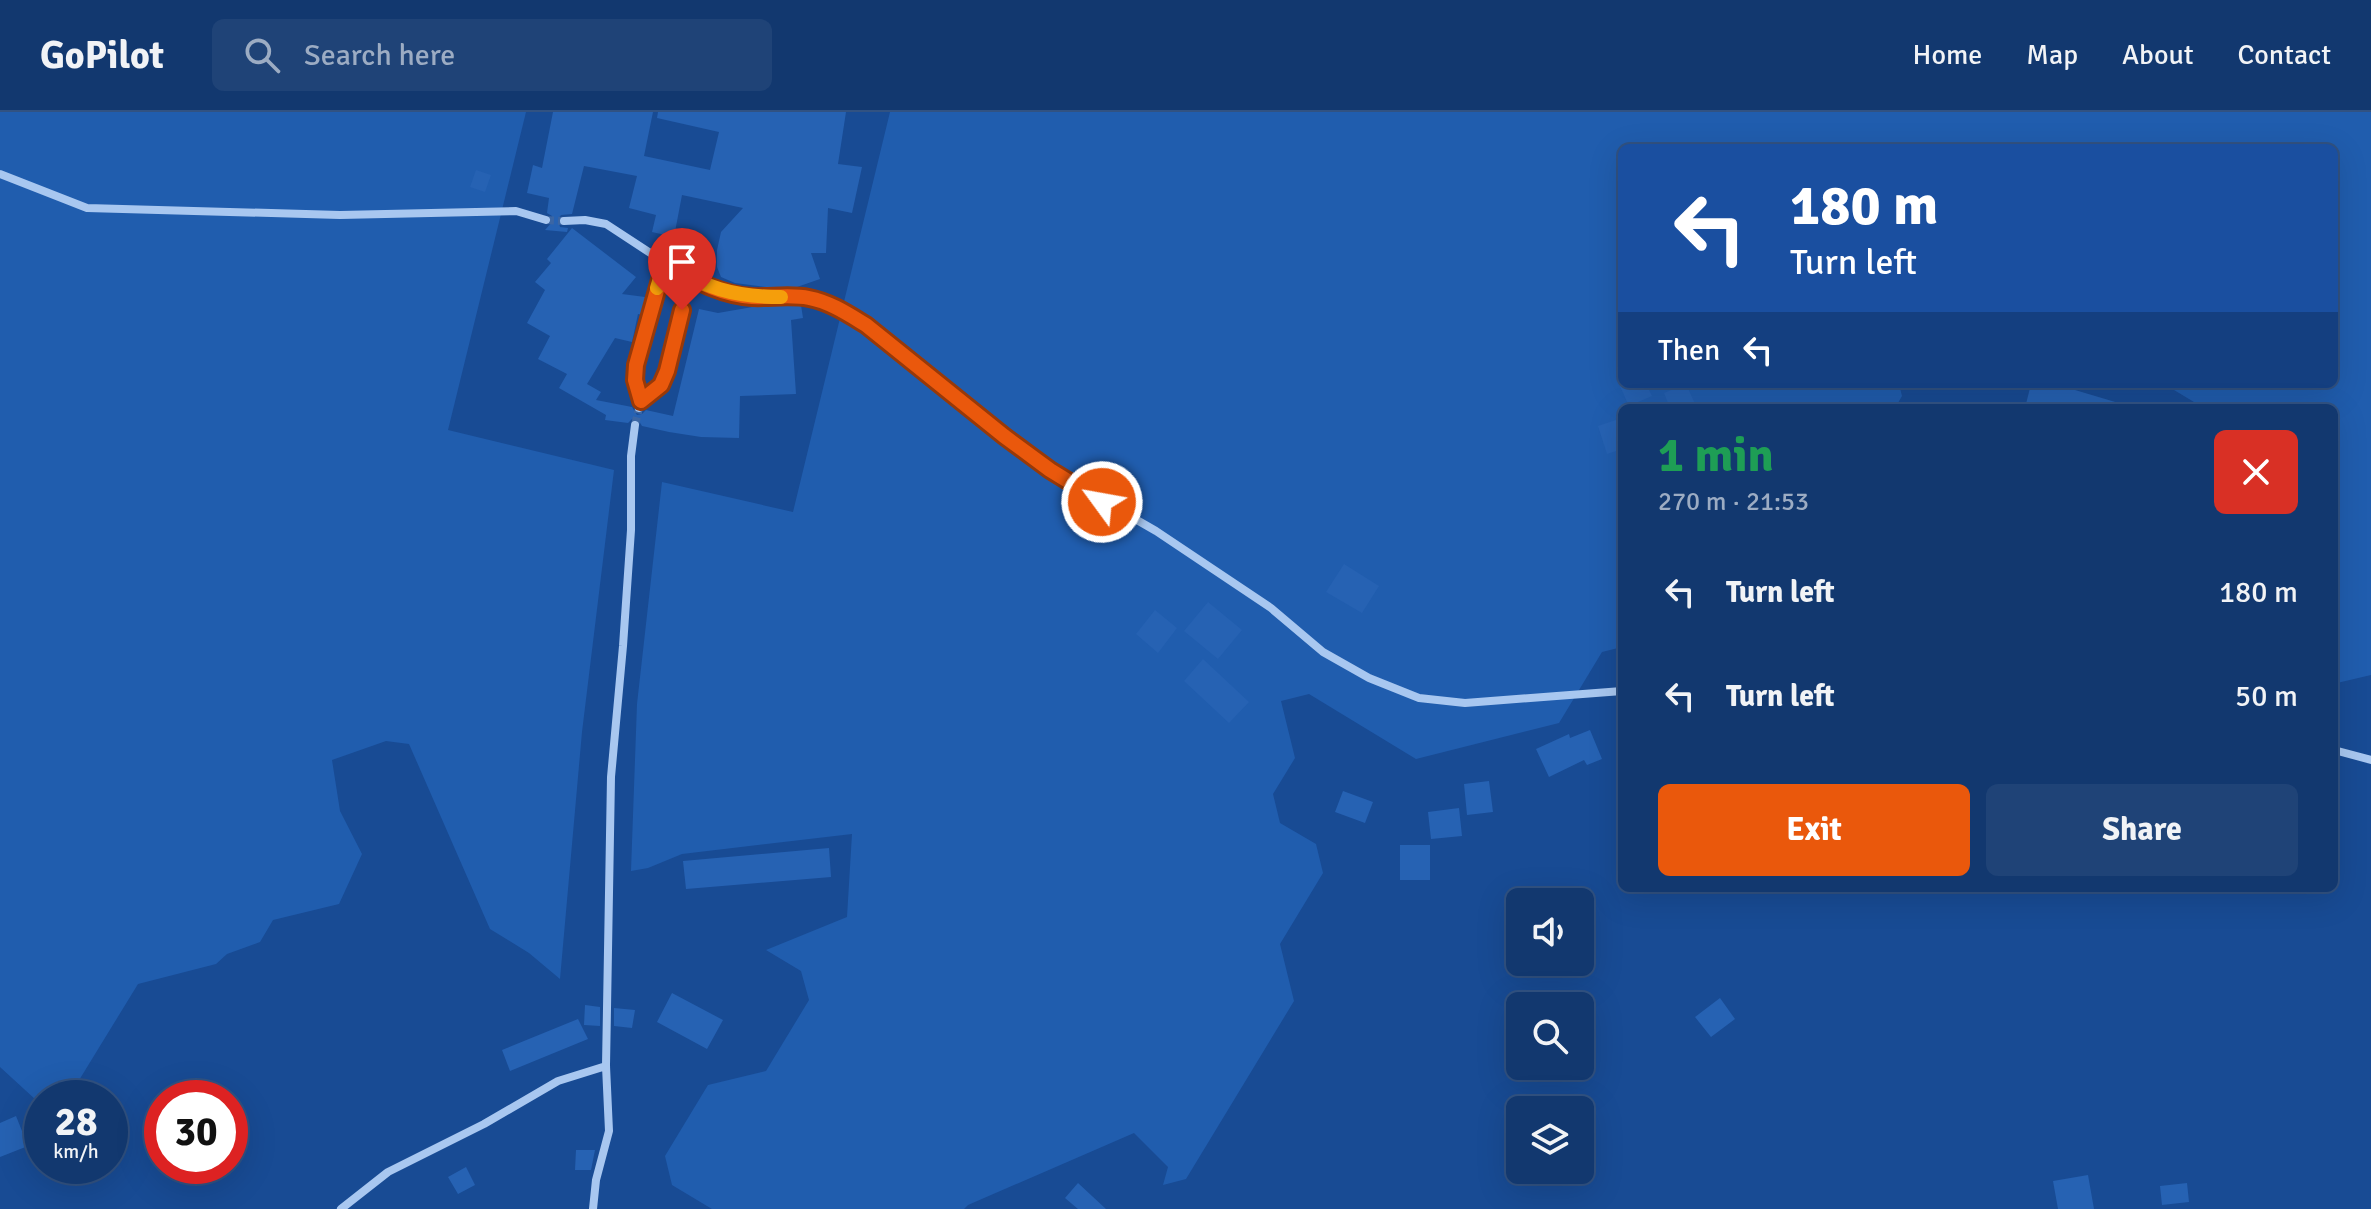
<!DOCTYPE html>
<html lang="en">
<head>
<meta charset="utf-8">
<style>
  :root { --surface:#12386f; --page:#1f4377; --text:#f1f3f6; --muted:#9cacc3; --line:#315282; --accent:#ea580c }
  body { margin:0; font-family:Signika,sans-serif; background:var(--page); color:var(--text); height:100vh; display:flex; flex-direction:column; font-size:30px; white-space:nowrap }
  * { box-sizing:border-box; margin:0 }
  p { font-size:26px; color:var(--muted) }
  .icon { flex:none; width:44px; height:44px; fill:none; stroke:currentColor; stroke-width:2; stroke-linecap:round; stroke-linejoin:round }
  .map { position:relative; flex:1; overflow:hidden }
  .details { position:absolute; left:1618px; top:292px; width:720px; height:488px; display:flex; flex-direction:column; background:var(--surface); border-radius:12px; box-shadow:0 8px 32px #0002,0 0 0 2px var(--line) }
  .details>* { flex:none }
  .guide { position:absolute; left:1618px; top:32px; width:720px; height:244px; border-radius:12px; box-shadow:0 8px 32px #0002,0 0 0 2px var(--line); background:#1a4fa0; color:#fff; overflow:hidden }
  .controls { position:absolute; left:1506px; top:776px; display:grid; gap:16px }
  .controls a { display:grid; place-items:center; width:88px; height:88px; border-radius:12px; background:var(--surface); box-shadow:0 8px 32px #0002,0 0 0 2px var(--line); font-size:40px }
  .speed { position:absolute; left:24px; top:968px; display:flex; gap:16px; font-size:40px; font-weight:700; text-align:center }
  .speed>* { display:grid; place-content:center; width:104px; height:104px; border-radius:50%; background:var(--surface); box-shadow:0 8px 32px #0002,0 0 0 2px var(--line); line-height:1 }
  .speed small { font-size:20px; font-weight:400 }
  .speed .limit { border:12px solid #d22; background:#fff; color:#111 }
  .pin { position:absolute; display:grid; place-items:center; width:68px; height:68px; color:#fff; margin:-82px -34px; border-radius:50% 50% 50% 0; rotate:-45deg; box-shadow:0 0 8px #0007 }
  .pin .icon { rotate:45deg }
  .me { position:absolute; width:88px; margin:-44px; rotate:302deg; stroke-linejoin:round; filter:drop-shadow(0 0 6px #0008) }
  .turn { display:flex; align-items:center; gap:28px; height:168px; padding:0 40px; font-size:36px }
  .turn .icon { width:104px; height:104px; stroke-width:2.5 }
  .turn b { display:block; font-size:56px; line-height:68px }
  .then { display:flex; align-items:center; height:76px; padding:0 40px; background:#0003; gap:16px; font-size:30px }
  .round { display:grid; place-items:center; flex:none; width:84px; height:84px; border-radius:12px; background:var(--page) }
  .headline { display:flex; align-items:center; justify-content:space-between; height:136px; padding:0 40px }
  h1 { font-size:48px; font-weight:800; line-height:60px; color:#1e9e55 }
  .button { display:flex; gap:16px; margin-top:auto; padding:16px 40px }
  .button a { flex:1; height:92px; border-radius:12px; background:var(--accent); color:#fff; font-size:32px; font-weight:800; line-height:92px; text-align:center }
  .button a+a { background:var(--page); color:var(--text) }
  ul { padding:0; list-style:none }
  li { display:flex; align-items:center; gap:24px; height:104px; padding:0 40px }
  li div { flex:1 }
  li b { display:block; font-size:30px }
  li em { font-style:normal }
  header { display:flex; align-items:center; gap:48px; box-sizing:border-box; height:112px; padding:0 40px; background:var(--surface); border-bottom:2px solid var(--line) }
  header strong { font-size:38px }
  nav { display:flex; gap:44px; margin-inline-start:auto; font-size:28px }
  .search { width:560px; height:72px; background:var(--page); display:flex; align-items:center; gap:20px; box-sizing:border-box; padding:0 28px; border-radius:12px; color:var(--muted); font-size:30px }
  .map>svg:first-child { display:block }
  .green { fill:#205dae }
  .building { fill:#2662b3 }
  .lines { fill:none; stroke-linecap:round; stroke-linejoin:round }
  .street-tunnel { stroke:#3b66a4; stroke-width:8; stroke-dasharray:8 4; stroke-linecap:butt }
  .street { stroke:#a8c7f0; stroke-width:8 }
  .route-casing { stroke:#983908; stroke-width:20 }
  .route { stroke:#ea580c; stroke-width:14 }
  .slow { stroke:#f59e0b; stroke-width:14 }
</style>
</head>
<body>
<header>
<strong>GoPilot</strong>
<div class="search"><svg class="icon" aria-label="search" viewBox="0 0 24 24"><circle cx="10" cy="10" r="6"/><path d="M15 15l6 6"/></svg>Search here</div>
<nav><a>Home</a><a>Map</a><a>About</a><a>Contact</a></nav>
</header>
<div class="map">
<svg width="2371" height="1097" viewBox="0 0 2371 1097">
  <rect width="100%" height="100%" fill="#184b94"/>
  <path class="green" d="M0,0H526L448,318L614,358L582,620L560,867L529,841L490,817L409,632L386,629L332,648L340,699L362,742L339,792L273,808L260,830L227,842L216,852L138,872L73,978L36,988L0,955Z
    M890,0H2371V563L2337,571L2334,569V296H2204L2164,272H2334V36H1622V272H1899L1902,284L1895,296H1622V535L1602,540L1559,611L1416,647L1309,582L1281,589L1295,646L1273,682L1280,711L1316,732L1323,761L1280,832L1294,889L1186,1067L1163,1073L1168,1055L1134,1021L968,1093L964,1097H712L672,1073L665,1044L708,973L766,959L809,888L801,859L766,838L847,805L852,722L682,742L648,756L631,759L637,592L662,370L793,400Z"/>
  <path class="building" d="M553,0H653L644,44L710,58L719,20L657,6L658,0H846L838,52L862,55L852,101L828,96L826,141H811L820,167L797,175L798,179L735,171L721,165L717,155V138L721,120L743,96L682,83L674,125L652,120L656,103L629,96L637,64L584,54L572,102L561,103L558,107L560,115L568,116L567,120L545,118L553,109L552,104L547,101L549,86L527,81L533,53L542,56Z
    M476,58L491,63L485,80L470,75Z
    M572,116L636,165L622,182L645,185L642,203L638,202L632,230L615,226L587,272L601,280L596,288L632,295L637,303L642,302L646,298L673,304L699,197L718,201L769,192L801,193L803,206L791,208L796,282L740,284L739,326L701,325L669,320L642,314L637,306L632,307L628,311L605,308L606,303L559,276L567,262L538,247L550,224L527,211L545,178L535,170L551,151L547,147Z
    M1619,272H1646L1652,284L1629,294Z
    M1686,272L1697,296H1670L1664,281Z
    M2031,272H2076L2075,278L2122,292L2121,296H2025Z
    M1622,306V337L1607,342L1598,314Z
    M1344,452L1379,474L1362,501L1326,480Z
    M1208,490L1242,518L1218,547L1184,519Z
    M1155,498L1177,516L1158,541L1136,522Z
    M1203,547L1249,590L1229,611L1184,569Z
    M1590,618L1602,647L1587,653L1584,648L1549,665L1536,637L1569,622L1570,626Z
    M1489,669L1493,700L1467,703L1464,672Z
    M1343,679L1373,690L1365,711L1335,700Z
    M1459,696L1462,724L1431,727L1428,700Z
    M1400,733H1430V768H1400Z
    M829,736L831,765L686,777L683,749Z
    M672,881L723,908L707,937L657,910Z
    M1720,886L1735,907L1711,925L1695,905Z
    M585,893L600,895V914L584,913Z
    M614,896L635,898L632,916L614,914Z
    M578,907L588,927L510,959L502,938Z
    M16,1004L28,1034L0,1045V1011Z
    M576,1038H595L591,1058H575Z
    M466,1055L475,1073L458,1082L448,1065Z
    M2088,1063L2094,1097H2058L2053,1069Z
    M1078,1071L1106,1097H1078L1065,1086Z
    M2187,1071L2189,1090L2162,1093L2160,1074Z"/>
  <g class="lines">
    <path class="street-tunnel" d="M546,108L564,109
      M635,313L639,296"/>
    <path class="street" d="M0,62L87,96L340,103L516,99L546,108
      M564,109L585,108L606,112L690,167L733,181L751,185L809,186L837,196L866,213L1004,324L1050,358L1156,419L1271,496L1323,540L1369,566L1419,586L1465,591L1622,579
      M641,289L661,273L667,259L690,167
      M639,296C643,283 635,267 636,253L665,150
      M2334,638L2371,648
      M341,1097L388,1060L484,1012L558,969L606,954
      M593,1097L596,1068L609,1019L606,954L611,665L623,534L631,418V344L635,313"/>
  </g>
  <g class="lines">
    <defs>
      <path id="route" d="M682,198L667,259L661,273L641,289L635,268L636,253L665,150C690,167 721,183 752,185C771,186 790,182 809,186C830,190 848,202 866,213L1004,324L1050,358L1102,390"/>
    </defs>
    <use href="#route" class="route-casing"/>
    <use href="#route" class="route"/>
    <path class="slow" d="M657,176L665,150C703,176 735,185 781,185"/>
  </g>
</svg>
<div class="controls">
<a><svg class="icon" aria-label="sound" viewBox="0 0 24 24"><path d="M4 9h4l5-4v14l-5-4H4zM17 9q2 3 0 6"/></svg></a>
<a><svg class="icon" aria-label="search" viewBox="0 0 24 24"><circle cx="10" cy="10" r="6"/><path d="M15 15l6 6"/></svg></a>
<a><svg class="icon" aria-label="layers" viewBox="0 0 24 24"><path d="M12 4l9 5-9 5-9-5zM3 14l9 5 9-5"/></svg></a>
</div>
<div class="speed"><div>28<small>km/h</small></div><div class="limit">30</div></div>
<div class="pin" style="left:682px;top:198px;background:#d93025"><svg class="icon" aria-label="arrive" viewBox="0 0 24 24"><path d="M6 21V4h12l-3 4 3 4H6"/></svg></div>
<svg class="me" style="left:1102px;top:390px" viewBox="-20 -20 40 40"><circle r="17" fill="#ea580c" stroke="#fff" stroke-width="3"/><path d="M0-11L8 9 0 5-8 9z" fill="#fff"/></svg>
<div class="guide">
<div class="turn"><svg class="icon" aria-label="left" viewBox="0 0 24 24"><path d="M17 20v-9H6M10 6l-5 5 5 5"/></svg><div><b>180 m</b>Turn left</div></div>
<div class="then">Then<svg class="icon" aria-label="left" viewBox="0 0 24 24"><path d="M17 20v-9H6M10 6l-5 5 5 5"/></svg></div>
</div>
<section class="details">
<div class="headline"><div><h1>1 min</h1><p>270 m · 21:53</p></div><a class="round" style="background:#d93025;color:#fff"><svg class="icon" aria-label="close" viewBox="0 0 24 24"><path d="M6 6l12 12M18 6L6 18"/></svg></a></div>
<ul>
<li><svg class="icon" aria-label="left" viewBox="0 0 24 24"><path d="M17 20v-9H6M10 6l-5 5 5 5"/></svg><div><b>Turn left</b></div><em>180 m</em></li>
<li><svg class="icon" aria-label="left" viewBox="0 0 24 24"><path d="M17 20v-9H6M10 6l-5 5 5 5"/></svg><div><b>Turn left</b></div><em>50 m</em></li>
</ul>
<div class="button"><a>Exit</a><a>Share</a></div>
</section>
</div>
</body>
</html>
